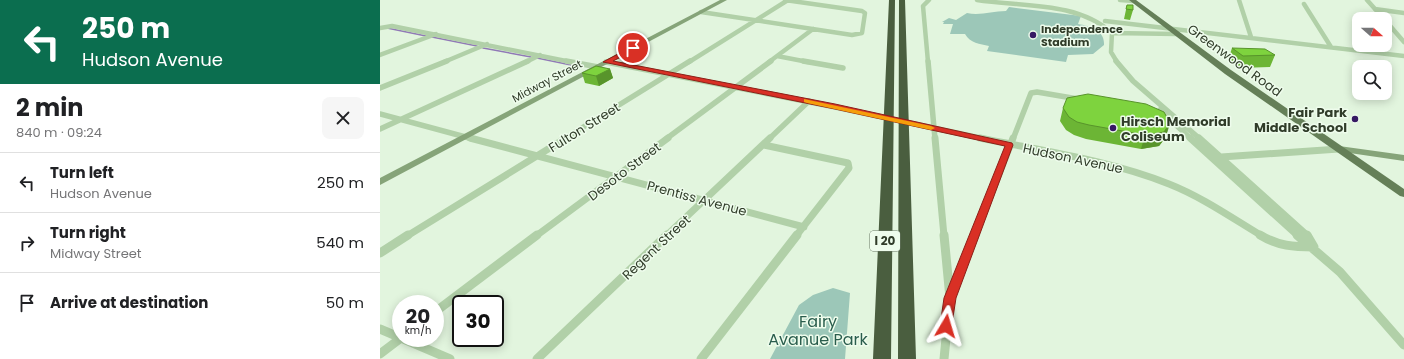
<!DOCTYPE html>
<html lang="en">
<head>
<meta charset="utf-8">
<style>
  :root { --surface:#fff; --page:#f6f6f6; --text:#202124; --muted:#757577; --line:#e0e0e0 }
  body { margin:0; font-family:Poppins,sans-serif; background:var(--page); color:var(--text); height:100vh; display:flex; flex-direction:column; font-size:15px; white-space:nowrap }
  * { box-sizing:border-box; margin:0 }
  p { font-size:13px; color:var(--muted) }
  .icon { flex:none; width:22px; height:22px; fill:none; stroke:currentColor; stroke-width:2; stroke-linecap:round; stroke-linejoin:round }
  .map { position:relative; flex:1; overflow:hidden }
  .side { display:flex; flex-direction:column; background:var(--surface); width:380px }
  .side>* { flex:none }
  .top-card { background:#0b6e4f; color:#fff; overflow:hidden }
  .needle { width:26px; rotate:111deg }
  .tools { position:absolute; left:972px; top:12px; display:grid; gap:8px }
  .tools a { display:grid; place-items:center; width:40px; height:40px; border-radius:8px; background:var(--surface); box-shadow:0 2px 10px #0003; font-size:20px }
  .speed { position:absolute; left:12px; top:295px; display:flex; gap:8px; font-size:20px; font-weight:700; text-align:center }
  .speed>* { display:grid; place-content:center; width:52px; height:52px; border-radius:50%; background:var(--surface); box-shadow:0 2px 10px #0003; line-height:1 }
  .speed small { font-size:10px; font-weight:400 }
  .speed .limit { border:2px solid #111; border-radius:6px; background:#fff; color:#111 }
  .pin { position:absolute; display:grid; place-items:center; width:34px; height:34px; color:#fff; margin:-17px; border:2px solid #fff; border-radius:50%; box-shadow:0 1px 4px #0007 }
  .me { position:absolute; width:44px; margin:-22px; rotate:7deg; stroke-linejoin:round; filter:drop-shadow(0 0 3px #0008) }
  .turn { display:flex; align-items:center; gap:14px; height:84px; padding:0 16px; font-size:18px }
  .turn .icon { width:52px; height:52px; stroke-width:2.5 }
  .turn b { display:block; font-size:28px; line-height:34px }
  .round { display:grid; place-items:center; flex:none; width:42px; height:42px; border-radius:8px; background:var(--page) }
  .head { display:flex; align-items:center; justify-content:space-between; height:68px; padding:0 16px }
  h1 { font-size:24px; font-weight:700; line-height:30px }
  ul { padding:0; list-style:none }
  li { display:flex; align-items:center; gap:12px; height:60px; padding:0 16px; border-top:1px solid var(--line) }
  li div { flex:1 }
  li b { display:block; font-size:15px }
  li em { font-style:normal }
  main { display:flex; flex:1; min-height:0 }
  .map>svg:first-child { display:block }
  .green { fill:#9cc7b8 }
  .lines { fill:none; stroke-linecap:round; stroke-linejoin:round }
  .stream { stroke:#9079b6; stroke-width:1.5 }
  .street-far3 { stroke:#b1d0a8; stroke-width:4.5 }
  .street-far2 { stroke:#b1d0a8; stroke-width:5.5 }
  .street-far1 { stroke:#b1d0a8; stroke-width:7 }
  .street { stroke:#b1d0a8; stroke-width:9 }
  .secondary { fill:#86a479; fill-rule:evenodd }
  .primary { fill:#657f58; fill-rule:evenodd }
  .highway { fill:#4a5e3f; fill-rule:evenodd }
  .wall { fill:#6cb535 }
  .shaded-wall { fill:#58942b }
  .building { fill:#7ed33e; stroke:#58942b }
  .route { fill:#d93025; stroke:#8d1f18 }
  .slow { fill:#f59e0b }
  .poi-dot { fill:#361963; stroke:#eefcec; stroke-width:1.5 }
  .labels { text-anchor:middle; stroke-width:3; stroke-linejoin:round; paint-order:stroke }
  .far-poi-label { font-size:11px; font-weight:bold; fill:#303c29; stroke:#eefcec; text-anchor:start }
  .far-street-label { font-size:11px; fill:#303c29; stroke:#eefcec }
  .shield { fill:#eefcec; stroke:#697664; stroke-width:1 }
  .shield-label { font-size:12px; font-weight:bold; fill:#303c29 }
  .street-label { font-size:13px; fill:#303c29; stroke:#eefcec }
  .poi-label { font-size:13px; font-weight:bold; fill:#303c29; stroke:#eefcec; text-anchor:end }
  .near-park-label { font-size:16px; fill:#2a5d4d; stroke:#eefcec }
</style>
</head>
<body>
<main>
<section class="side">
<div class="top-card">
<div class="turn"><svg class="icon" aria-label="left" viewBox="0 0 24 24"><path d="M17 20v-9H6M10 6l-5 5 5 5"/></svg><div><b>250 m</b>Hudson Avenue</div></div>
</div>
<div class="head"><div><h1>2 min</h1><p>840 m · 09:24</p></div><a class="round"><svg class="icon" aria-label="close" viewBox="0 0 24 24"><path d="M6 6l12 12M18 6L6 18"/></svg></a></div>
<ul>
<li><svg class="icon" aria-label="left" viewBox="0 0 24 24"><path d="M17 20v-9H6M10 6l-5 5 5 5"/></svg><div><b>Turn left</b><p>Hudson Avenue</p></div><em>250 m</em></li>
<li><svg class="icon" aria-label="right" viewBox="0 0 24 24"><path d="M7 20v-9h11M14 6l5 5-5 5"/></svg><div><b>Turn right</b><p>Midway Street</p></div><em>540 m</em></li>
<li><svg class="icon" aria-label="arrive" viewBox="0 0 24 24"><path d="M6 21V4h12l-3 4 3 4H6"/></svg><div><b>Arrive at destination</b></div><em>50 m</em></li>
</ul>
</section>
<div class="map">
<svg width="1024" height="359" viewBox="0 0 1024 359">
  <rect width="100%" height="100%" fill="#e2f5de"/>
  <path class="green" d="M629,7L701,16L698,24C710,26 725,30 724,45L713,54L688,55L686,62L607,51L609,46C600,44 590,43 585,34H570L573,24H563L564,22H562L569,18L576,20L587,13C600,16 612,11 626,11Z
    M453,288L470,293L465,359H390L419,305L433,295Z"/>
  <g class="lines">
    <path class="stream" d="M7,28L46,36
      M52,37L97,46
      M103,48L151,57
      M157,58L191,65"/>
    <path class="street-far3" d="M597,0C641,7 697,1 732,33L731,52L737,62
      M740,0L754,1
      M859,0L871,37
      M987,0L1004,19
      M924,4L951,47
      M995,9L1024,13
      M321,12L472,35L482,33L485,13L482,11L405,0
      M1005,20L1024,42
      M725,21L1024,56
      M0,28L12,26L191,62
      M732,33L796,34
      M0,55L56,34
      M397,56L428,62
      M64,62L107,44
      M146,62L160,55
      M309,62L408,0
      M389,62L433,29
      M548,62L543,6L549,0"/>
    <path class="street-far2" d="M186,61L218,67
      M423,61L463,68
      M548,61L555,139
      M736,61L753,81L820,139
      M226,62L455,107L605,139
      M0,88L67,61
      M780,110L811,139
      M0,114L93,139
      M0,129L148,61
      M184,139L310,61
      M286,139L391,61
      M389,139L429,101
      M633,139L651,93L657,92L698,99"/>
    <path class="street-far1" d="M90,138L424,227
      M555,138L564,236
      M600,138C663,151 729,160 789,184C822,197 852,218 882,236
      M810,138L918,236
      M819,138L928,236
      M384,145L468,163L469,168L416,236
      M841,157L959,149
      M27,236L186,138
      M156,236L288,138
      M286,236L390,138
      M595,236L633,138"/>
    <path class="street" d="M880,235C898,246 914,247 934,247
      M917,235L960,272L1024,345
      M927,235L934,247
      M0,253L28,235
      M571,296L595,235
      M55,312L157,235
      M0,329L70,359
      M0,354L21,338
      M157,359L287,235
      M321,359L417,235
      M564,359L570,298L564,235"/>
    <path class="secondary" d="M340,0H347L0,185V178Z
      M959,146L1024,155V161L956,151L954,149L956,147Z"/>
    <path class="primary" d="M749,0H756L851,70L1024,189V197L1020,196L845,74Z"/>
    <path class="highway" d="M509,0H515L511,359H493Z
      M519,0H525L536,359H518Z"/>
  </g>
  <path class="wall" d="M747,5L753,10L750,20L744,19Z
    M852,48L895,55L890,67L859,68L848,60Z
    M230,69L233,78L219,86L205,83L202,73Z
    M683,108L786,137L779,146L761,149L706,139L694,135L686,130L680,121Z"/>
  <path class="shaded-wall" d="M230,69L233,78L219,86L216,76Z
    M790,123L786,137L779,146L761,149L765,135Z"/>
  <path class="building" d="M747,5H753V10L746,9Z
    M852,48L885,49L895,55L863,56Z
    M216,66L230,69L216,76L202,73Z
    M708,94L766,104L784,112L790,123L784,132L765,135L709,125L697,122L689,117L683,108L687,98Z"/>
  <path class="route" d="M253,46L255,47V50L233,61L455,104L632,143L633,145L576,298L571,330L566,331L562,330L560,326L564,298L625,146L455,109L223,62Z"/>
  <path class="slow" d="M424,99L551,126L555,128L551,130L427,103L424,102Z"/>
  <g class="poi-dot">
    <circle cx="653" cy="35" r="4"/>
    <circle cx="975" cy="119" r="4"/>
    <circle cx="733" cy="128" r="4"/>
  </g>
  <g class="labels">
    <g class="far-poi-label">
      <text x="661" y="33">Independence<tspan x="661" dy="13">Stadium</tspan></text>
    </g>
    <g class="far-street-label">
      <text transform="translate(167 81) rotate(-28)" y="4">Midway Street</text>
    </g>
    <rect class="shield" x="490" y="231" width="30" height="20" rx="3"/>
    <g class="shield-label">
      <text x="505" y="245">I 20</text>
    </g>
    <g class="street-label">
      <text transform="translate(855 60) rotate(36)" y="5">Greenwood Road</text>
      <text transform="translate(204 127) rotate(-32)" y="5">Fulton Street</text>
      <text transform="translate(693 158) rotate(12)" y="5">Hudson Avenue</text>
      <text transform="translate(244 171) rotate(-37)" y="5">Desoto Street</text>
      <text transform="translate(317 198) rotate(15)" y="5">Prentiss Avenue</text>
      <text transform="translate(276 247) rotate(-43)" y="5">Regent Street</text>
    </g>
    <g class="poi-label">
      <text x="967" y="117">Fair Park<tspan x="967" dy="15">Middle School</tspan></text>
      <text x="741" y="126" text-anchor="start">Hirsch Memorial<tspan x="741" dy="15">Coliseum</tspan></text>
    </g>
    <g class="near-park-label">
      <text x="438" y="327">Fairy<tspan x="438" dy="18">Avanue Park</tspan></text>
    </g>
  </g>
</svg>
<div class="tools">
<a><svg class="needle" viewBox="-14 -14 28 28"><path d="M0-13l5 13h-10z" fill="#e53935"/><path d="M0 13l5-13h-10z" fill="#757577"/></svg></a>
<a><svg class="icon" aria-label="search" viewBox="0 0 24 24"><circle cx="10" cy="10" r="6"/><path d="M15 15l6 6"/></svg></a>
</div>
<div class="speed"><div>20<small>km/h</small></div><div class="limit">30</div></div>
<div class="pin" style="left:253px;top:48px;background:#d93025"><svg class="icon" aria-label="arrive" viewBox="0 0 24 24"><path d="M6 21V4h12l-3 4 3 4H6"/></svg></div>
<svg class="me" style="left:566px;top:326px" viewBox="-20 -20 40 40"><path d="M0-17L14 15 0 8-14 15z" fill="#d93025" stroke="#fff" stroke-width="4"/></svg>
</div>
</main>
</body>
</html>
